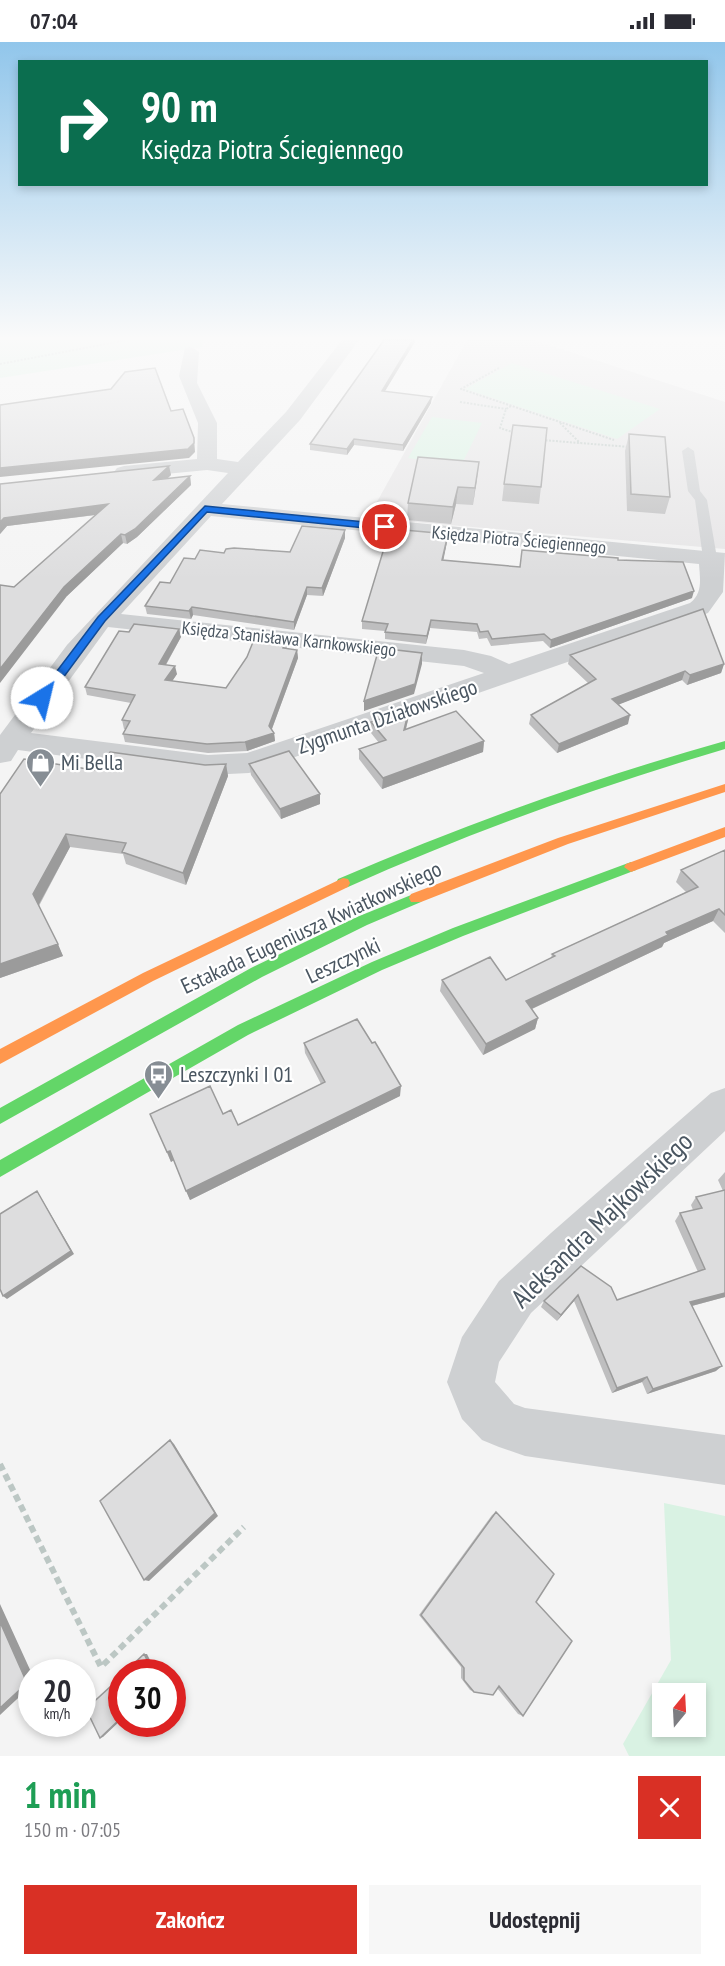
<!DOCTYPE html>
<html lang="pl">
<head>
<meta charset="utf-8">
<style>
  :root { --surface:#fff; --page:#f7f7f7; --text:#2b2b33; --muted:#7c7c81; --accent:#d93025 }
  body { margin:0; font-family:"PT Sans Narrow",sans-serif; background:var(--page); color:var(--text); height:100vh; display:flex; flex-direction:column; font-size:22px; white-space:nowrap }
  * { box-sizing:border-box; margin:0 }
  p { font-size:20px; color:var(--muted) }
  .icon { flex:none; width:33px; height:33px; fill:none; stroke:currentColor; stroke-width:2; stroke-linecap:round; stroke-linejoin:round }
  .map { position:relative; height:1714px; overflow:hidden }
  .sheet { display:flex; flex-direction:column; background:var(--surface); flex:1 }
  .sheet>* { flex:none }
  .guide { position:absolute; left:18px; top:18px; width:690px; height:126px; border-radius:0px; box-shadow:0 3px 9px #0003; background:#0b6e4f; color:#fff; overflow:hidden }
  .needle { width:39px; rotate:18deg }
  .tools { position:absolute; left:652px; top:1641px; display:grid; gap:12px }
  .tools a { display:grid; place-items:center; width:54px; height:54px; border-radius:0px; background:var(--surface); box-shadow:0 3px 9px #0003; font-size:30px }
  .speed { position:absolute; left:18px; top:1617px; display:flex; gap:12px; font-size:30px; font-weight:700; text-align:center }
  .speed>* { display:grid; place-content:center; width:78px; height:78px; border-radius:50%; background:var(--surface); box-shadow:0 3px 9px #0003; line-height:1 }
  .speed small { font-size:15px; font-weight:400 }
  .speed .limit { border:9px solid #d22; background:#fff; color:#111 }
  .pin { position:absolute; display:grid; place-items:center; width:51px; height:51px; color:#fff; margin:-26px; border:3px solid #fff; border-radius:50%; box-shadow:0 2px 6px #0007 }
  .me { position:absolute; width:66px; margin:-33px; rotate:36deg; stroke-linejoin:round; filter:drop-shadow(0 0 4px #0008) }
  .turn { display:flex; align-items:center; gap:21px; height:126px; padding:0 24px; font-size:27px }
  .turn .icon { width:78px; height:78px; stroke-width:2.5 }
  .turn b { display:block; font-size:42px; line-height:51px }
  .round { display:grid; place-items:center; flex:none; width:63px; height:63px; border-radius:0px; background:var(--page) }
  .overview { display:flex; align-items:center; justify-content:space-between; height:102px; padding:0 24px }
  h1 { font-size:36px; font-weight:700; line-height:45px; color:#1e9e55 }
  .cta { display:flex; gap:12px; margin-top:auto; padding:12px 24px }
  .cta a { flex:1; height:69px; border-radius:0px; background:var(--accent); color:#fff; font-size:24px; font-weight:700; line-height:69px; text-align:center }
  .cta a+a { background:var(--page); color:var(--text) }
  .status { display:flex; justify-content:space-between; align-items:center; height:42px; padding:0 30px; background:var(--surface); direction:ltr }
  .status svg { height:16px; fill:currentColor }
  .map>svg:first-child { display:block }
  .education { fill:#e6e5e6 }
  .green { fill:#d9f2e3; fill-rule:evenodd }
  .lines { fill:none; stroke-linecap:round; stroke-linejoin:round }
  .path-far1 { stroke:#bcc7c4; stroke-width:2; stroke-dasharray:2 1.5; stroke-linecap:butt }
  .path { stroke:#bcc7c4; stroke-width:6; stroke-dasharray:7 4.5; stroke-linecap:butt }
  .lane { fill:#ced0d2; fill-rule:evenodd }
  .street { fill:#ced0d2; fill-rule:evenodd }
  .fast { fill:#63d668; fill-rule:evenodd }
  .slow { fill:#ff974d; fill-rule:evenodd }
  .wall { fill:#bebebf }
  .shaded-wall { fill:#9b9b9b }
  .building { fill:#ddddde; stroke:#9b9b9b; stroke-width:1.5 }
  .route { fill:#1a73e8; stroke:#114b97; stroke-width:1.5 }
  .labels { text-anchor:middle; stroke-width:4.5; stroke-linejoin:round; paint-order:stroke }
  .far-street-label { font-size:18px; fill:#4a5661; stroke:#fff }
  .street-label { font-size:22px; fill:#4a5661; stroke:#fff }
  .poi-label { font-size:22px; fill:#4a5661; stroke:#fff; text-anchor:start }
  .near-street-label { font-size:27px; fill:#4a5661; stroke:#fff }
</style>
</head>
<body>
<div class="status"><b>07:04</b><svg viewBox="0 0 49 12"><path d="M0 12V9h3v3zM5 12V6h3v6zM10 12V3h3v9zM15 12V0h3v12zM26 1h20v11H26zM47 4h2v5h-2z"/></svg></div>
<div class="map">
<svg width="725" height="1714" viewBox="0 0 725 1714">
  <rect width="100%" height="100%" fill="#f4f4f4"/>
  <path class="education" d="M467,298H533L725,360V507L368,476Z"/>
  <path class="green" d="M0,298H203L202,305L0,336Z
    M512,321L660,367L617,397L465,347Z
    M432,375L482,381L461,424L408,416Z
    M664,1461L725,1474V1714H629L623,1702L671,1618ZM663,1652H696V1684H663Z"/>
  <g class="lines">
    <path class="path-far1" d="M0,322L127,298
      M499,326L461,347L614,398
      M460,360L506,367
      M511,364L506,367L500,386L515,391
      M560,381L580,401
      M542,398L630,405"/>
    <path class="path" d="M0,1422L101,1625L244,1485"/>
    <path class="lane" d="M688,405L694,409L700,449L707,458L717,516L710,520L703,516L695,458L688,449L682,409Z"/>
    <path class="street" d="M342,298H359L300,378L222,462L725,511L723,550L708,571L249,731L208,733L18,708L11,719L0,721V693L67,603L228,431L207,428L124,436L117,434L114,430L117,426L124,424L197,417L198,381L179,334L185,306L191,305L199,310L197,341L217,381V417L238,420L286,370ZM211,474L699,522C700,537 703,551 690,561L509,622L491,614L464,608L121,572ZM108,585L464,624L484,631L247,711L208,713L31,691Z
      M725,1046V1089L531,1271L499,1320L495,1340L514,1362L525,1366L725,1393V1443L525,1414L499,1405L482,1398L462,1377L447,1340L462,1295L499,1239L551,1191L711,1051Z"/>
    <path class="fast" d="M725,699V707C596,745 471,790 348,845L343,846L336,841L338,837C464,783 593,736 725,699Z
      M631,820L638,825L636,828L463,894L382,928L248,993L0,1135V1118L238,983L372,920L453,886Z
      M416,851L421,852L423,856L421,860L367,883L262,935L0,1082V1066L251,926L357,875Z"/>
    <path class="slow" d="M725,742V750L568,802L421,860H411L409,856L411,852L558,796Z
      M725,785V795L631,830L624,825L626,822Z
      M343,836L348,837L350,841L348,845L153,939L0,1022V1007L143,931Z"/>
  </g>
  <path class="wall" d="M416,298L385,349L431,361L403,409L354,403L347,413L310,408V402Z
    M629,392L670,455L665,472L627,469L625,409Z
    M169,424L171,433L167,437L190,434L191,443L137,495L127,502L123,501L67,554L14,545L96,473L7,484L0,492V442Z
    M477,436L473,463L456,462L451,482L407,478L408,461Z
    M504,442L541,445L539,462L502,459Z
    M448,492L447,500L443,518L519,525L618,518L692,556L550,606L543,599L491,604L487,596L479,597L477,590L430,586L426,602L385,597V589L362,587V579L402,494Z
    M345,496L323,554L307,553L294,588L193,573L191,577L147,572L145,564L170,541L224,511L290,510Z
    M179,587L181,595L166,623L177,632L172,639L226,646L286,598L287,607L297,608L298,616L272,687L274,691L275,699L247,709L208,711L125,700L123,692L126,687H124L122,678L131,661L87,653L85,645L129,590Z
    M570,613L724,622L721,631L687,643L682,638L619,662L628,682L557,711L529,682L531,673L588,641L568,622Z
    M409,667L408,678L406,687L484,699L483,710L382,747L359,717V707L379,701L371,691V680Z
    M226,722L228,734L186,843L126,822L123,812L70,805L39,864L63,914L0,936V752L94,728Z
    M249,722L320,762L281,777L251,733Z
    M725,808V891L713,879L664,901L662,905L532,967L538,976L535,987L483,1013L440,949L442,938H506L551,916L552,912L686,850L676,840L681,828Z
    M304,1001L400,1054L190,1158L174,1118L171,1120L150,1072H223L238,1083L321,1042L305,1011Z
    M725,1130V1255L692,1264L716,1329L647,1352L642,1340L612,1351L574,1259L557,1279L541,1265L544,1259L581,1224L617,1258L698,1230L675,1179L680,1171L693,1168L691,1163L696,1155L723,1149L718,1138Z
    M496,1470L536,1560L523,1674L518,1672L497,1646L474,1650L470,1648L461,1636V1625L419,1573L492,1473Z"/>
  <path class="shaded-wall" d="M413,298H416L382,354V349Z
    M432,355L431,361L403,409V403Z
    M194,396L195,410L189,416L0,435V426Z
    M354,397V403L347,413V407Z
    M479,420L477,436L473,463L475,446Z
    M169,424L171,433L156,447L154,438Z
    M190,434L191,443L137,495L127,502L125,493Z
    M458,445L456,462L451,482L453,465Z
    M108,462L110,471L7,484L0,492V480L4,476Z
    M345,488V496L323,554L322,546Z
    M121,492L123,501L67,554L0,641V627L64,545Z
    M448,492L447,500L442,525V518Z
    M307,545V553L294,588V580Z
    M694,549L692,556L550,606L551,598Z
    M192,565L193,573L191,577L189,569Z
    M431,578L430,586L426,602L427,594Z
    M179,587L181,595L161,631L159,622Z
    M297,608L298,616L270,692L274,691L275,699L247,709L245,700L269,684Z
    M422,611V622L414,652L364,669V659Z
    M724,622L721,631L687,643L690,633Z
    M175,624L177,632L167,647L165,638Z
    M685,629L682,638L610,666L612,657Z
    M409,667L408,678L403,698L404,688Z
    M630,673L628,682L557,711L559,702Z
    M484,699L483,710L382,747L383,736Z
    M226,722L228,734L186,843L183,831Z
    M320,752V762L281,777L280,767Z
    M66,792L70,805L38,864L33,852Z
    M719,867L713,879L664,901L662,905L523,971L526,959L666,890Z
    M58,902L63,914L0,936V922Z
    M538,976L535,987L483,1013L486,1002Z
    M401,1044L400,1054L190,1158L186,1149Z
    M170,1109L174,1118L171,1120L167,1110Z
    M37,1149L74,1212L7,1257L3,1254Z
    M725,1251V1255L684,1266L690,1260Z
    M578,1253L574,1259L557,1279L561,1273Z
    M722,1324L716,1329L647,1352L653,1347Z
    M647,1335L642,1340L612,1351L617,1346Z
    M170,1398L174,1402L218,1474L149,1539L144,1538Z
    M0,1562L32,1632V1643L0,1673Z
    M144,1612H147L156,1630H153Z
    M122,1675V1677L103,1695L100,1696Z"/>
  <path class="building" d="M384,298H413L382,349L432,355L403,403L354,397L347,407L310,402Z
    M155,326L171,369L183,367L194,396V401L188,407L0,426V363L111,347L125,330Z
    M513,383L547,386L541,445L504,442Z
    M629,392L665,395L670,455L631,452Z
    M418,415L479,420L475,446L458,445L453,465L408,461Z
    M169,424L154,438L190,434L135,487L125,493L121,492L64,545L0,627V543L14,545L108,462L4,476L0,480V442Z
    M302,484L345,488L322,546L307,545L294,580L192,565L189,569L145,564L160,540L170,541L184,516L195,517L200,508L224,511L226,507L234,506L290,510Z
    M404,488L448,492L442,518L520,525L522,508L618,516V518L683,520L694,549L551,598L544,592L492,597L488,589L480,590L477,582L431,578L427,594L385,590L388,582L362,579L388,493L402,494Z
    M703,567L724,622L690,633L685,629L612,657L630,673L559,702L531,673L596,637L570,613Z
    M134,582L179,587L159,622L175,624L165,638L226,646L247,615L255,595L286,598L283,606L297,608L269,684L274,691L245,700L207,702L123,692L130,679L122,678L135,653L85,645L119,589L129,590Z
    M379,606L422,611L415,642L364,659Z
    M409,667L404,688L456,669L484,699L383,736L359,707L386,698L371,680Z
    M289,709L320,752L280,767L249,722Z
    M110,710L205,723L226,722L183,831L122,810L126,801L66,792L33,852L58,902L0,922V752L24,717L94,728L101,727Z
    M725,808V873L719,867L666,890L668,893L526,959L538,976L486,1002L442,938L490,915L506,938L555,914L552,912L698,845L681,828Z
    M357,977L372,1001L375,1000L401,1044L186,1149L170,1109L167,1110L150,1072L210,1044L223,1072L231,1068L238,1083L325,1040L304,1001Z
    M725,1148V1251L690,1260L722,1324L653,1347L647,1335L617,1346L578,1253L561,1273L544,1259L581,1224L611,1245L617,1258L705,1227L680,1171L702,1166L696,1155Z
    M37,1149L71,1209L3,1254L0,1247V1172Z
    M170,1398L215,1471L144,1538L100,1459Z
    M496,1470L554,1532L536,1560L572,1599L523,1674L499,1644L493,1653L474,1650L464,1638V1626L421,1573Z
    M0,1580L27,1641L0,1666Z
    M144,1612L153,1630H125Z
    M122,1634V1675L100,1696L86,1667Z"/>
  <linearGradient id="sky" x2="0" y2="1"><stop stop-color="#91c6eb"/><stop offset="0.55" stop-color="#fafafa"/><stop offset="1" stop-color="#fafafa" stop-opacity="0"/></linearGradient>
  <rect width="725" height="538" fill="url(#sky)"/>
  <path class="route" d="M205,464L385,482L390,485L385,488L207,470L105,579L46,659H38V654L98,575Z"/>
  <defs>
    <symbol id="shop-pin" viewBox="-11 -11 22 30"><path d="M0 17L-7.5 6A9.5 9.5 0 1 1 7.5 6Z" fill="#868d94" stroke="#fff"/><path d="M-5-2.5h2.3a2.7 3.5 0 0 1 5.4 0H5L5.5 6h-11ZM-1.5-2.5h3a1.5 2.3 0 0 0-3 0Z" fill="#fff"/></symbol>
    <symbol id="bus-pin" viewBox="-11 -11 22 30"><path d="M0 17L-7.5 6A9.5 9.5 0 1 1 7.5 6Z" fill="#868d94" stroke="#fff"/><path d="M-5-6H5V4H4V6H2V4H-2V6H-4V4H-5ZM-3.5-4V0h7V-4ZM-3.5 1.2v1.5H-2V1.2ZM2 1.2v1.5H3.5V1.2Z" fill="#fff"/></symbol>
  </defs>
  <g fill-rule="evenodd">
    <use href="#shop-pin" x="24" y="704" width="33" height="45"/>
    <use href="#bus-pin" x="142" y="1016" width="33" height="45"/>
  </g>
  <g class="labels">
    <g class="far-street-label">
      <text transform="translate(519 498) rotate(5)" y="6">Księdza Piotra Ściegiennego</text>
      <text transform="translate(289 597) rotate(6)" y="6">Księdza Stanisława Karnkowskiego</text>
    </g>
    <g class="street-label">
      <text transform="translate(387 674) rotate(-19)" y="8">Zygmunta Działowskiego</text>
      <text transform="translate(311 885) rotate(-25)" y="8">Estakada Eugeniusza Kwiatkowskiego</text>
      <text transform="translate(343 918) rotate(-25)" y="8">Leszczynki</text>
    </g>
    <g class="poi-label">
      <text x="61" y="728">Mi Bella</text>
      <text x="180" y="1040">Leszczynki I 01</text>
    </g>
    <g class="near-street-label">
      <text transform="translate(602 1178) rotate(-44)" y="9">Aleksandra Majkowskiego</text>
    </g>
  </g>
</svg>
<div class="tools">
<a><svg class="needle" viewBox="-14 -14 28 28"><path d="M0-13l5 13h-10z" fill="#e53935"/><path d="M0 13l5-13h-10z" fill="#7c7c81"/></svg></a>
</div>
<div class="speed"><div>20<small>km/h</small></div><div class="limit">30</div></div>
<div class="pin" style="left:385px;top:485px;background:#d93025"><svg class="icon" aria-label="arrive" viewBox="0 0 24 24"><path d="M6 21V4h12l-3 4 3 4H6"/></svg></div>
<svg class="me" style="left:42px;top:656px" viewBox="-20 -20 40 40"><circle r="19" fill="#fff"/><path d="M0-13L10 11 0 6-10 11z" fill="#1a73e8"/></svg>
<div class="guide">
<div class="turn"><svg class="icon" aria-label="right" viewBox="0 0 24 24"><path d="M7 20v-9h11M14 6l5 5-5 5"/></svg><div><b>90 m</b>Księdza Piotra Ściegiennego</div></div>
</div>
</div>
<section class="sheet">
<div class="overview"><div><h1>1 min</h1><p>150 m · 07:05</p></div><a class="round" style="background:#d93025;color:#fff"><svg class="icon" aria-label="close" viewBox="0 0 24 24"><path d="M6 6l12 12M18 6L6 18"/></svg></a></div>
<div class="cta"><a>Zakończ</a><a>Udostępnij</a></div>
</section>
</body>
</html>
